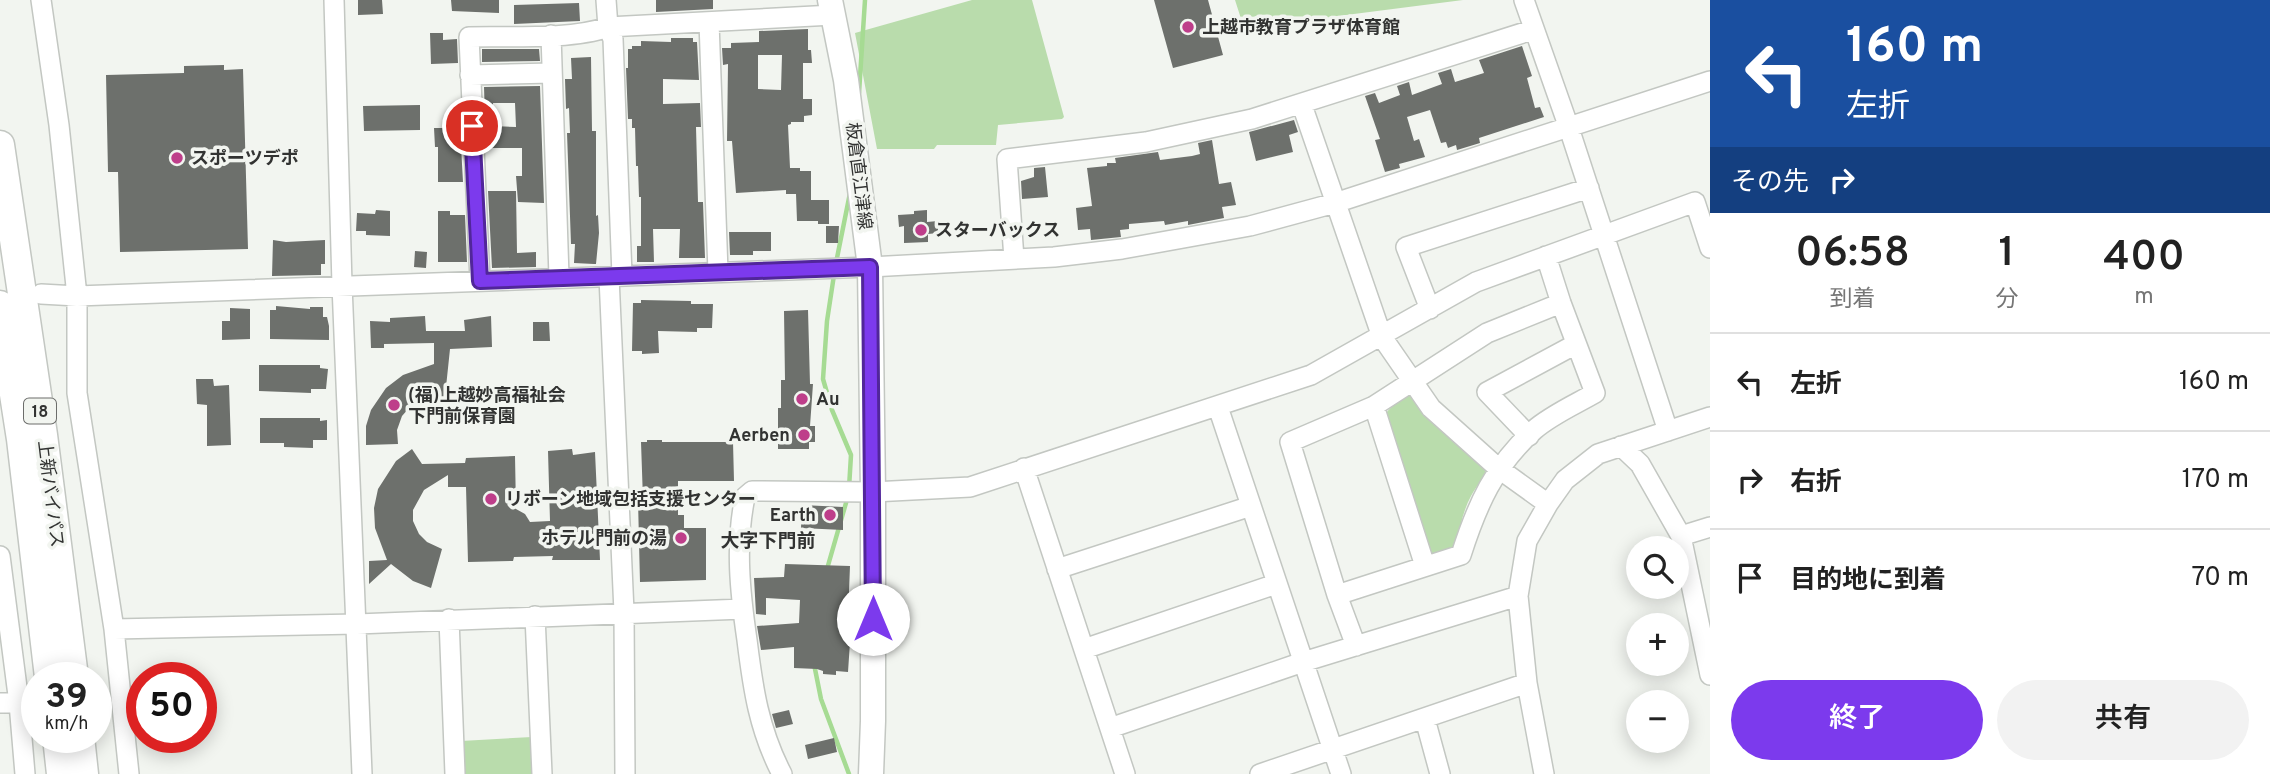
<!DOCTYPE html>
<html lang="ja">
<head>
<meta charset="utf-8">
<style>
  :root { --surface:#fff; --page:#f2f2f2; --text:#222; --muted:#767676; --line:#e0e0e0; --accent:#7c3aed }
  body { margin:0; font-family:Overpass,"Noto Sans JP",sans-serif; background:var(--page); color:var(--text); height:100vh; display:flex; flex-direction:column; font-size:26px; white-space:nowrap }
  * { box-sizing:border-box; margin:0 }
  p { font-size:23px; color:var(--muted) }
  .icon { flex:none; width:38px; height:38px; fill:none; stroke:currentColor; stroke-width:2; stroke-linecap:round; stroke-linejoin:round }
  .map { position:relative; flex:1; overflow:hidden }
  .details { display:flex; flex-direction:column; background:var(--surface); width:560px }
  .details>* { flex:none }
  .top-card { background:#1a4fa0; color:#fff; overflow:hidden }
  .fabs { position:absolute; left:1626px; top:536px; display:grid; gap:14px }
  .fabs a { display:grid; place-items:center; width:63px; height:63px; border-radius:50%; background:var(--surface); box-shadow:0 4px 18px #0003; font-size:35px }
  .speed { position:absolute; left:21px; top:662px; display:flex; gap:14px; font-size:35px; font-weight:700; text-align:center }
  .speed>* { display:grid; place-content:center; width:91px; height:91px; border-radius:50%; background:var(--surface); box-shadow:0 4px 18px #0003; line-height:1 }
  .speed small { font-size:18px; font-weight:400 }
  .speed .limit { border:10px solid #d22; background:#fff; color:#111 }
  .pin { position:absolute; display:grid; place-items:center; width:60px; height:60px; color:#fff; margin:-30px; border:4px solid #fff; border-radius:50%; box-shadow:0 2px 7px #0007 }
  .me { position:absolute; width:77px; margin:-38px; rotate:0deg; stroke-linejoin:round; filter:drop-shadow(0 0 5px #0008) }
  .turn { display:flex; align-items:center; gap:24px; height:147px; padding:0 21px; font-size:32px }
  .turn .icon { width:91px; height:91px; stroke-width:2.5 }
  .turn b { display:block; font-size:49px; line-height:60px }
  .then { display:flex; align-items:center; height:66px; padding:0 21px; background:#0003; gap:14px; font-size:26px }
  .eta { display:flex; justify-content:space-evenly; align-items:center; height:119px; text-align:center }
  .eta b { font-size:42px; font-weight:600; line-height:49px }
  .action { display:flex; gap:14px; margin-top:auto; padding:14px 21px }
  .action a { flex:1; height:80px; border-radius:42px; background:var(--accent); color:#fff; font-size:28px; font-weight:600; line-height:80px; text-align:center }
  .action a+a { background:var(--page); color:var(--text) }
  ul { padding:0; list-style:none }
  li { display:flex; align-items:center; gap:21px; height:98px; padding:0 21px; border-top:2px solid var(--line) }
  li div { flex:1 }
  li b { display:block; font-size:26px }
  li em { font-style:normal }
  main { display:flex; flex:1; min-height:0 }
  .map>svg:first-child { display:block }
  .green { fill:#b9dcac }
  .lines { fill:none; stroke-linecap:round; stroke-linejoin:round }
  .stream { stroke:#a6db93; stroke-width:4.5 }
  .building { fill:#6d706c; fill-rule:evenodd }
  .minor-casing { stroke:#c3c7c2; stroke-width:22 }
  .major-casing { stroke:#c3c7c2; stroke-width:27 }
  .highway-casing { stroke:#c3c7c2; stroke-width:31 }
  .minor { stroke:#fff; stroke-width:19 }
  .major { stroke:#fff; stroke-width:24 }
  .highway { stroke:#fff; stroke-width:28 }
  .route-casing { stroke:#51269a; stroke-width:18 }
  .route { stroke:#7c3aed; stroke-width:12 }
  .poi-dot { fill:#be3e8a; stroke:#f2f5f0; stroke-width:2.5 }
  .labels { text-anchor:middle; stroke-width:7; stroke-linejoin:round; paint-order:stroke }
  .shield { fill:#f2f5f0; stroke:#6c6d6b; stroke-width:2 }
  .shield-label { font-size:16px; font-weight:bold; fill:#323332 }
  .poi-label { font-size:18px; font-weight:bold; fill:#323332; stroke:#f2f5f0; text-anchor:start }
  .street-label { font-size:18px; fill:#323332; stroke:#f2f5f0 }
  .neighbourhood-label { font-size:19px; font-weight:bold; fill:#323332; stroke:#f2f5f0 }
</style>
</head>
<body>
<main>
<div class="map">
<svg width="1710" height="774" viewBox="0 0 1710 774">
  <rect width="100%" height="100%" fill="#f2f5f0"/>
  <path class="green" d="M972,0H1032L1064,117L1062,119L998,125L996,145H937L934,149H877L855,33Z
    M1235,0H1463L1244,28Z
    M1406,391L1488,465C1485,477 1477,485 1471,496C1463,511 1459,529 1457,546L1432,555L1429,554L1385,414Z
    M532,737L534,774H463L461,741Z"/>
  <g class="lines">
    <path class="stream" d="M859,93L865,0
      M836,263L850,193
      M834,275L827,321L823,379L832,410L851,455L849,488
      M827,569L848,496
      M814,664L821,699L849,774"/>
  </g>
  <path class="building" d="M358,0H382L383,14L358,15Z
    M451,0H499V13L452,11Z
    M656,0H713V9L656,12Z
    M1154,0H1208L1223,55L1173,68Z
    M579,3L580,21L514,24V5Z
    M808,29V50H811L812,63H803V99H812V115L804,116V122H791V124L788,125L790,168H800V171H811V200H829V224H818V221H797L796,194H786V190L736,193L732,141H727L728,64L723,65L722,48H731V43L759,42V31ZM758,55H782L781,90L758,89Z
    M430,33H443V40L457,39L458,63L431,64Z
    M671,38H693V42H697L699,80L663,79V104L700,103L701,127H696L698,202H703L705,258H679L680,229H653L654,262H637V246H641V197H639L638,166H636L635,128H632V119H628L626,68H628V49H632V46H641V41L671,42Z
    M1522,46L1532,76L1527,78L1535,108L1540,107L1544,117L1479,138L1480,143L1457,150L1456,145L1448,148L1446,142L1441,143L1430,110L1407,117L1414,141L1419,139L1425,157L1399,164L1400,168L1385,172L1375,140L1380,139L1365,96L1375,93L1379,103L1400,95L1397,86L1409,82L1412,95L1442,84L1438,73L1451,69L1455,82L1484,73L1479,60Z
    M482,49H539L540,61L482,62Z
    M591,57L592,131H596V216L598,215L599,233L596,264H594L574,263L575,244H571L567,133H570L569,108L566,109L565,79H572L571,58Z
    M224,65V70L243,69L248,249L120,252L118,172H108L106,75L184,73V66Z
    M540,86L544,203L518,202L516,176H522V148H486L484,87ZM493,103H515L516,127L493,126Z
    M420,105V130L364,131L363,106Z
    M1294,120L1298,132L1289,135L1293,152L1256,161L1249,132Z
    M434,128H460L463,182H438V147H435Z
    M1212,140L1219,184L1231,182L1236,205L1222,207L1224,218L1188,225V221L1165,225L1164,221L1129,224V229L1120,230L1121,237L1091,240L1090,229L1078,230L1076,208L1092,206L1087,168L1107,166V163H1116L1115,158L1158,152L1160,160L1192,156L1200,154L1198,143Z
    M1045,167L1048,197L1022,199L1021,181L1034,177V168Z
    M488,191H516L517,253L536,252V267L492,268Z
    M376,210L390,211V236L366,235V231H356L357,213L375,214Z
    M927,210V222L938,221V233L928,234V242L904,243V226L899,227L898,215L914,214V211Z
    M438,211H450V215H465L467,262H438Z
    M826,226H839L838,243H826Z
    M729,232H771V251H753V255H730Z
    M273,240L286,242L325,240V264H321V275L272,276Z
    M415,251L427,252L426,268L414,267Z
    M641,300L691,301V304H713L712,328H697V332L658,331L659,353L642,354V351H632L633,303H641Z
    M276,306L310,309V307H323V317H327L329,326V340L270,339V310H276Z
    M230,308L250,309V339L222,340V321H230Z
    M808,310L810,384H813L810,426H815V442H809V449H778V408H781V380H785L784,311Z
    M425,316L426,331H465L464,320L491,316L492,347L450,349L444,406L428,407L424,398L409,408L402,416L397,430L398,444L366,445V426L371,410L386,388L403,375L434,364V343L384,344V348H371L370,321L390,322V318Z
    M533,322H549L550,341H533Z
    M259,365H320V368L328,369L326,389H311V393L259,391Z
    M196,379H213L214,386L229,385L231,445L207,446V405L197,404Z
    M260,418H320V421L327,420V440H313V448L284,447V443H260Z
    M647,440H662V442H733L734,481H678V515H684V528H706V580L640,582L638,500H643L641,442H647Z
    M412,449L422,464L465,463L466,458L515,456L516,509L525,514L530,522L550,521L548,451L572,449L573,455L595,452L600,560H552L553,556L514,557L513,561L468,562L466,487H448V475L424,490L413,510V521L419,534L427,542L442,549L431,588L413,581L391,564L369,584V561L387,560L375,528L374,508L378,489L396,461Z
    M802,505L843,507V530L801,528Z
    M785,564L850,566L847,642H850L848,672L836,671V675L823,674V671L817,669L794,668V647L761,650L757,626L799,623L800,600L766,598V615L756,614L754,578L784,577Z
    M789,710L793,724L776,728L772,714Z
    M834,738L837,752L808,759L805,745Z"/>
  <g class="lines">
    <defs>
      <path id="minor" d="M41,0L59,125L77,296V393L114,629L129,774
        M334,0L342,285L362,774
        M606,0L608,27L613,39L622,276
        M1524,0L1568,125L1668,431
        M709,22L718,272
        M551,35L559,277
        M470,75L552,73
        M1302,105L1382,337L1431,408L1498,468L1548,504
        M1014,259L1007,159L1146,142L1252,119L1532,30
        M609,277L624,612L625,774
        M480,281L469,37C509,36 571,40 608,27L833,15
        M41,294L77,296L870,267L1054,257L1122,249L1250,226L1335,203L1710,81
        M1430,309L1406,247L1589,188
        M1374,406L1425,566
        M1218,407L1341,774
        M1529,436L1487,392L1576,344
        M1621,446L1640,464L1681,536
        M1024,468L1125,774
        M1710,527L1681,536L1710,675
        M0,556L19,703L25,774
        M1057,569L1251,506
        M1337,595L1461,555C1477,505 1494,466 1534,430C1551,415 1576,404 1595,393L1561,303L1546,256
        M535,616L542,774
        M449,619L455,774
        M114,629L357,624L743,609
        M1356,646L1337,595L1290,442L1374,406L1487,333L1561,303
        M1084,649L1276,584
        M0,703H19
        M1425,719L1440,774
        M1110,728L1303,662L1518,596
        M782,774C759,730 753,689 747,640C740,592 735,545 745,497L752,491L873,492L970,487L1311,375L1476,282L1695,202L1710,248
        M1260,774L1527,683
        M1544,774L1527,683L1518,596L1527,541L1548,504L1565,480L1598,454L1710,417"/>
      <path id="major" d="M830,0L846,80L870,267L873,492V721L871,774"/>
      <path id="highway" d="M0,145L43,435L74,677
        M0,305L21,439L49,677
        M57,737L61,774
        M80,737L84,774"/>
    </defs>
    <use href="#minor" class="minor-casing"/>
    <use href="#major" class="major-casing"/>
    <use href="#highway" class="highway-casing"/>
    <use href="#minor" class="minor"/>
    <use href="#major" class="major"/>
    <use href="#highway" class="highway"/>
  </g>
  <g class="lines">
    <defs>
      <path id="route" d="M472,126L480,281L870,267L873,619"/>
    </defs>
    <use href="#route" class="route-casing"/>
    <use href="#route" class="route"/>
  </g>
  <g class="poi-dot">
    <circle cx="1188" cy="27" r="7"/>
    <circle cx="177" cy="158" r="7"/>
    <circle cx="921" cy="230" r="7"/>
    <circle cx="802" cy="399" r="7"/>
    <circle cx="394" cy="405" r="7"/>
    <circle cx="804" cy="435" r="7"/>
    <circle cx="491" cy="499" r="7"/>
    <circle cx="830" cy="515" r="7"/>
    <circle cx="681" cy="538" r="7"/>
  </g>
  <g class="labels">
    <rect class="shield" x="24" y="398.5" width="32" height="25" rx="5"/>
    <g class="shield-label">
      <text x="40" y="417">18</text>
    </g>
    <g class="poi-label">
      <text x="1202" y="33">上越市教育プラザ体育館</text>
      <text x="191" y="164">スポーツデポ</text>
      <text x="935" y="236">スターバックス</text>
      <text x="408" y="401">(福)上越妙高福祉会<tspan x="408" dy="21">下門前保育園</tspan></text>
      <text x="816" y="405">Au</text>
      <text x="790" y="441" text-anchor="end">Aerben</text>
      <text x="505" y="505">リボーン地域包括支援センター</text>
      <text x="816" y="521" text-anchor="end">Earth</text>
      <text x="667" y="544" text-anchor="end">ホテル門前の湯</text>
    </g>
    <g class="street-label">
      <text transform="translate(859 176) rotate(83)" y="6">板倉直江津線</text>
      <text transform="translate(51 494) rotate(83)" y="6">上新バイパス</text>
    </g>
    <g class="neighbourhood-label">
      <text x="768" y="547">大字下門前</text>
    </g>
  </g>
</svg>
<div class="fabs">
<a><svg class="icon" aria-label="search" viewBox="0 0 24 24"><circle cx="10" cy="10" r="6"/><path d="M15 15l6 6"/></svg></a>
<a>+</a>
<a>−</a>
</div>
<div class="speed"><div>39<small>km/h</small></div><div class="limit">50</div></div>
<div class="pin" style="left:472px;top:126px;background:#d93025"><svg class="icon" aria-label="arrive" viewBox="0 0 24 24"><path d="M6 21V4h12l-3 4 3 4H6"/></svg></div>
<svg class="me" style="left:873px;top:619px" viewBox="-20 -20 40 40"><circle r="19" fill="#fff"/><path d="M0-13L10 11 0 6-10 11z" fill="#7c3aed"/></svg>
</div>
<section class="details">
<div class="top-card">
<div class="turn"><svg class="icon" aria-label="left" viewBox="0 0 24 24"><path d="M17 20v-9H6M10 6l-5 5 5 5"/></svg><div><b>160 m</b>左折</div></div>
<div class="then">その先<svg class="icon" aria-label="right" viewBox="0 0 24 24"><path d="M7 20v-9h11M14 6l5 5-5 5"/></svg></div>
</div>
<div class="eta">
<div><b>06:58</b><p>到着</p></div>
<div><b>1</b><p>分</p></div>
<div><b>400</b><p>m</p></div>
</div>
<ul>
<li><svg class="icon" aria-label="left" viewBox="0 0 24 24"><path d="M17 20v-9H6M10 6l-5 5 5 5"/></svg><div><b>左折</b></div><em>160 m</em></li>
<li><svg class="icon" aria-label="right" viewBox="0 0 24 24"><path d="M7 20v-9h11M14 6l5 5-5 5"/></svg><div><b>右折</b></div><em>170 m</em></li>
<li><svg class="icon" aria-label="arrive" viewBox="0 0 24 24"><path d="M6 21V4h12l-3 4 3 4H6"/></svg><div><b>目的地に到着</b></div><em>70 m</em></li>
</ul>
<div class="action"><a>終了</a><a>共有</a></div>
</section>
</main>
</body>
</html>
